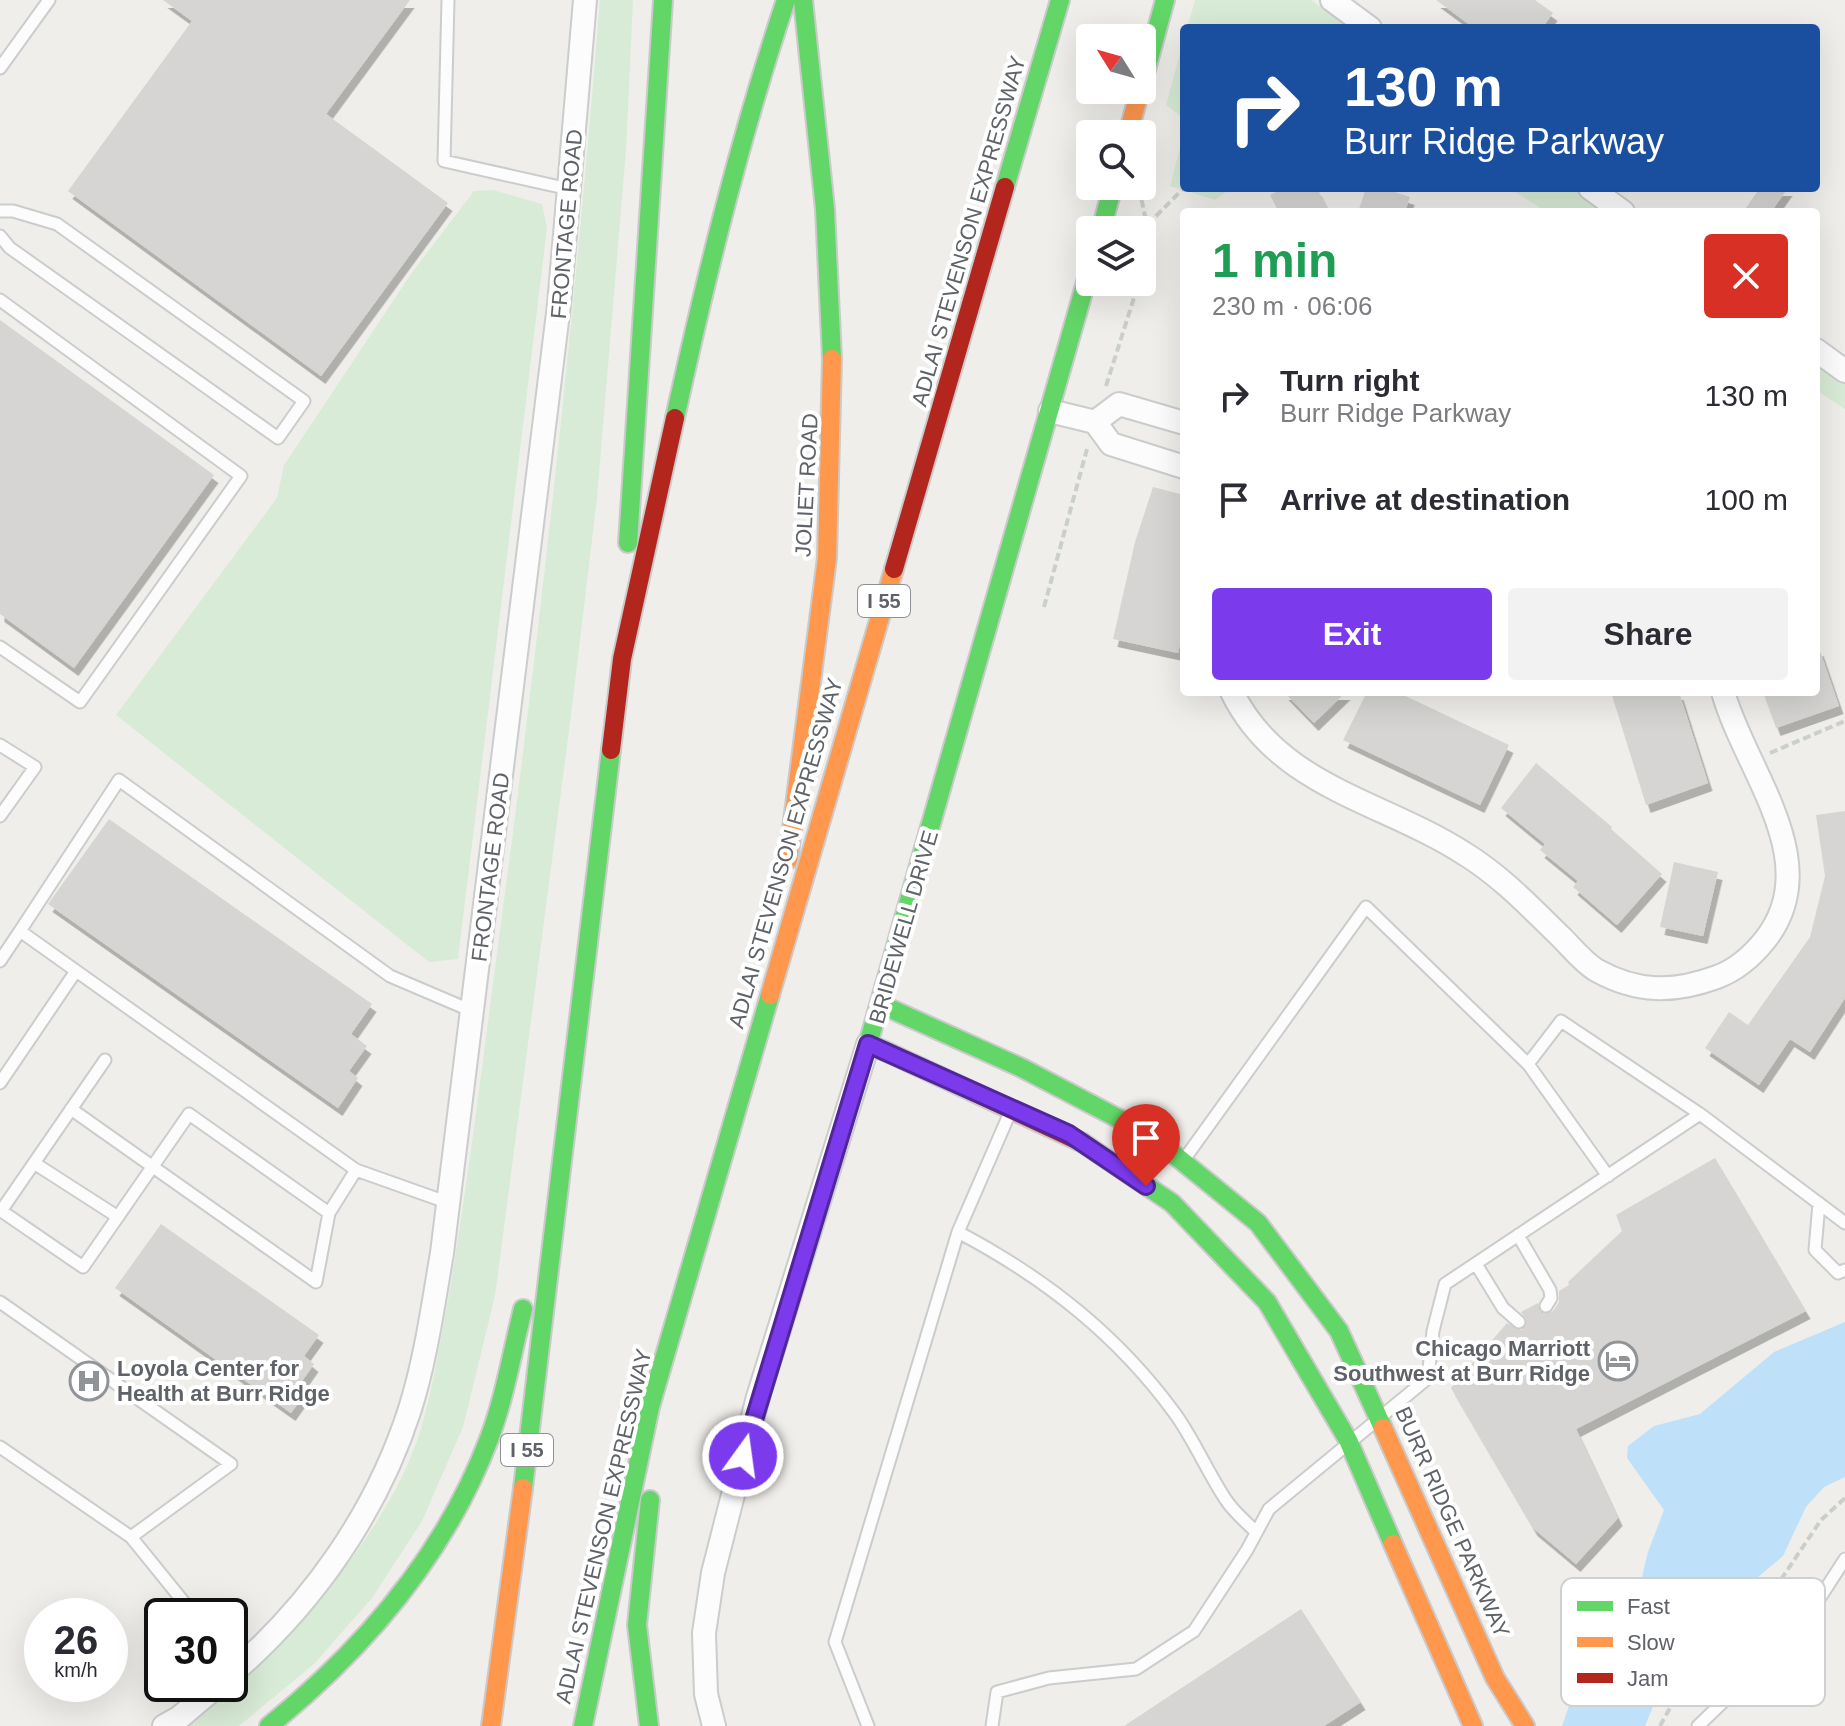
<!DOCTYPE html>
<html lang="en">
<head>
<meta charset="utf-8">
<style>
  :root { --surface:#fff; --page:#f2f2f3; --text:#2b2b33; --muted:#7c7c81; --accent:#7c3aed }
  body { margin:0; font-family:Helvetica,sans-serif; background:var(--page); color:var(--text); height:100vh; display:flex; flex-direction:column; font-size:30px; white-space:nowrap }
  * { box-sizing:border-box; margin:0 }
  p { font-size:26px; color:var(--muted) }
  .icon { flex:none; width:44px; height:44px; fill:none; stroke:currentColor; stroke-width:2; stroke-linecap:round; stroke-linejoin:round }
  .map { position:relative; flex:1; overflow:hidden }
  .details { position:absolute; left:1180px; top:208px; width:640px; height:488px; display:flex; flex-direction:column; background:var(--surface); border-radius:8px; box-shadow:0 8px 32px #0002 }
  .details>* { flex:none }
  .guide { position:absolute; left:1180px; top:24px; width:640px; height:168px; border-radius:8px; box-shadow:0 8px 32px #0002; background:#1a4fa0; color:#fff; overflow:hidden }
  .needle { width:52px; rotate:307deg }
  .tools { position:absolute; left:1076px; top:24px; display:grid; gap:16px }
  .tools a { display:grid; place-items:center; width:80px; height:80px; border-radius:8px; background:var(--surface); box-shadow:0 8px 32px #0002; font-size:40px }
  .speed { position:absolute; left:24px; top:1598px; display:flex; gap:16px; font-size:40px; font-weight:700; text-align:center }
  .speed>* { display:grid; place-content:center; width:104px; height:104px; border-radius:50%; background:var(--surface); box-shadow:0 8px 32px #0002; line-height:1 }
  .speed small { font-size:20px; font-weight:400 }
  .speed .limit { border:4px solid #111; border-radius:12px; background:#fff; color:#111 }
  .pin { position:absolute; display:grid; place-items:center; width:68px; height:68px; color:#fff; margin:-82px -34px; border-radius:50% 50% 50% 0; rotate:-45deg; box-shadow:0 0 8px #0007 }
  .pin .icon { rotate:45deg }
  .me { position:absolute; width:88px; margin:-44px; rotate:14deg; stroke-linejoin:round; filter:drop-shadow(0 0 6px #0008) }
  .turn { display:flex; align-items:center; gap:28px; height:168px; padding:0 32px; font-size:36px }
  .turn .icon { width:104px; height:104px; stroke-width:2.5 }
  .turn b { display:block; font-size:56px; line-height:68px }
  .round { display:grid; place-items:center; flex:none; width:84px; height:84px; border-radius:8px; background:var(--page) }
  .summary { display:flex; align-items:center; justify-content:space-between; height:136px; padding:0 32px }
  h1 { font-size:48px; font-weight:800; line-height:60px; color:#1e9e55 }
  .button { display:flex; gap:16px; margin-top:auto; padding:16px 32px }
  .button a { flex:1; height:92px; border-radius:8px; background:var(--accent); color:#fff; font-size:32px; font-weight:800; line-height:92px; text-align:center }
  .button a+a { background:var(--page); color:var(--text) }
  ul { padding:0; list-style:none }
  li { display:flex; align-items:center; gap:24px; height:104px; padding:0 32px }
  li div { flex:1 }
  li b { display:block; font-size:30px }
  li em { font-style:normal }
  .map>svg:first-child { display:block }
  .green { fill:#d8ebd6 }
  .water { fill:#bfe0f9 }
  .building { fill:#d6d5d3; filter:url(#shadow) }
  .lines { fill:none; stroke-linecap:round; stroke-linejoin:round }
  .lane-casing { stroke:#cbcccc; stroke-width:15 }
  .street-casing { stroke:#cbcccc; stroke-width:26 }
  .fast-casing { stroke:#cacacb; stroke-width:22 }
  .slow-casing { stroke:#cacacb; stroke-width:22 }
  .jam-casing { stroke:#cacacb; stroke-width:22 }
  .path { stroke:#cacfcc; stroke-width:4; stroke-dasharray:8 4; stroke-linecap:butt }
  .lane { stroke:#fdfcfc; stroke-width:11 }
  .street { stroke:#fdfcfc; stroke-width:22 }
  .fast { stroke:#63d668; stroke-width:18 }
  .slow { stroke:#ff974d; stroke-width:18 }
  .jam { stroke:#b3261e; stroke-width:18 }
  .route-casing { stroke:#51269a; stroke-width:20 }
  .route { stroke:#7c3aed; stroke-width:14 }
  .labels { text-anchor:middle; stroke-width:8; stroke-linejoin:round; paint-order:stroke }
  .shield { fill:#fff; stroke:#8f9295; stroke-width:2 }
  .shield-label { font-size:20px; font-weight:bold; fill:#5f6368 }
  .street-label { font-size:22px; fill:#5f6368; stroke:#fff }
  .poi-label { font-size:22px; font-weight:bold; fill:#5f6368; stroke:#fff; text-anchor:end }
  .key { fill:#fff; stroke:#cfd0d2; stroke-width:2 }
  .key-label { font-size:22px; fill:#5f6368 }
</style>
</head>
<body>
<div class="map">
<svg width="1845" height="1726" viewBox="0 0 1845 1726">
  <defs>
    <filter id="shadow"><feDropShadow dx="4.5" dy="8" stdDeviation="0" flood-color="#0004"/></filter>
  </defs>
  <rect width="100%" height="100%" fill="#efeeea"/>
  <path class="green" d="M600,0H633L626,150L597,498L571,715L495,1296L463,1427L422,1521L372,1598L315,1663L239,1726H183C274,1660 381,1545 418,1438C433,1392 440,1341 449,1294C467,1189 480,1082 494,976C538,652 574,326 600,0Z
    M1195,0H1311L1350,28H1187Z
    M1184,39V119L1166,105Z
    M1184,133V188H1231L1215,200L1170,186Z
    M1509,188H1575L1609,212H1547Z
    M493,190L542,204L547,228L458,959L429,962L116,715L277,498L284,465L411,274L474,191Z
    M1816,359L1845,379V409L1816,390Z"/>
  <path class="water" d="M1845,1322V1477L1824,1487L1806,1507L1783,1556L1726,1604L1669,1667L1645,1726H1562L1571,1700L1586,1673L1634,1610L1648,1552L1664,1510L1627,1458L1628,1446L1654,1426L1700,1414L1774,1352Z"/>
  <path class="building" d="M163,0H410L326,114L448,203L321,376L68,191L192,21Z
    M1436,0H1535L1553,13L1542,28H1474Z
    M1285,188H1317L1329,212H1279L1270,195Z
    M1366,188H1382L1410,197L1405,212H1358Z
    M1760,188H1788L1771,212H1743Z
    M0,320L214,475L74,668L0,614Z
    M1153,487L1184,495V626L1178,653L1113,639L1135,542Z
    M1819,648L1839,706L1776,728L1763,692H1816V649Z
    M1284,692H1346L1314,723Z
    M1367,692H1397L1509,745L1480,805L1343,740Z
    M1611,692H1679L1708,783L1646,805Z
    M1536,763L1612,827L1611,829L1662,874L1617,925L1573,887L1578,881L1540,850L1545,844L1501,808Z
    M1845,811V998L1810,1052L1790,1039L1759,1085L1705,1048L1729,1012L1748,1025L1810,937L1825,876L1816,815Z
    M109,819L372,1004L351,1034L367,1046L349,1071L358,1078L338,1108L48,904Z
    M1674,862L1718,872L1703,936L1660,927Z
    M1715,1158L1806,1311L1576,1429L1618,1518L1576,1564L1533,1528L1451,1388L1507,1323L1522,1330L1527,1320L1521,1312L1538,1303L1542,1314L1553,1311L1559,1302V1291L1569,1285L1568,1282L1622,1231L1616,1215Z
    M161,1224L319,1335L304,1356L314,1364L300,1384L308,1389L291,1413L115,1288Z
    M1301,1609L1361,1702L1324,1726H1124Z"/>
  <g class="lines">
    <defs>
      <path id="lane" d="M448,0L444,161L569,189
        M0,68L49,0
        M0,211H13L57,224L304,401L278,438L10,248L0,236
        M0,300L241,476L80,702L0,647
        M0,745L35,767L0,816
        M20,931L119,780L390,976L472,1011
        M0,961L20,931L356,1170L449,1203
        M0,1083L76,971
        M71,1109L316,1282L329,1213L356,1170
        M1700,1114L1845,1223
        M1183,1161L1366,907L1528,1064L1608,1176
        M34,1163L118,1217
        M1819,1203L1815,1250L1838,1273L1845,1270
        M0,1210L83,1267L189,1114L329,1213
        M1,1211L105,1060
        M958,1232C1045,1278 1118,1335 1176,1415C1195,1442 1208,1473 1226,1500C1233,1511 1245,1521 1255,1531
        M1518,1235L1550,1290L1551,1298L1546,1306
        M1476,1264L1503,1308L1519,1322
        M0,1302L231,1464L131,1537
        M0,1447L131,1537L195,1616
        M868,1726L835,1642L958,1232L1012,1108
        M992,1726L997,1692L1049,1678L1136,1669L1194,1631L1247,1550L1269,1509L1428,1378L1433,1331L1445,1284L1700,1114L1561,1021L1528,1064
        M1698,1726L1801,1627L1845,1559"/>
      <path id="street" d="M1332,0L1370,28
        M1590,188L1623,212
        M1816,350L1845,371
        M1050,411L1095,422L1111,444L1184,467
        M1095,422L1119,404L1184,423
        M1232,692C1278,787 1383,801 1465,854C1501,876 1531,908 1561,937C1572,948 1583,962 1596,970C1637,993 1674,993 1717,977C1736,970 1753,955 1765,940C1827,862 1745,771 1723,692
        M230,1675C312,1605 377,1512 410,1409C426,1358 433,1305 442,1253L559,305L585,0
        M164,1726L180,1717L219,1684
        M714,1726L706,1694L704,1633L713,1573L758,1397L868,1044"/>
      <path id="fast" d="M803,0L825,209L832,359
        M1142,84L1165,0
        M1005,187L1060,0
        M1101,230L1113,186
        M675,418C706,277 740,137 786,0
        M628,543L663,0
        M882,1005L1022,1068L1150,1135L1258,1223L1339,1331L1383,1428
        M885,1051L868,1044L1090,268
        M1083,1143L1172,1203L1267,1302L1348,1440L1393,1544
        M523,1488L611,750
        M269,1726C364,1649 445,1555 489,1439C505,1397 512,1352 523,1309
        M583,1726L650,1407L770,995
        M649,1726L637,1625L650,1500"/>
      <path id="slow" d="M1128,134L1140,90
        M788,860L827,558L832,359
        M770,995L894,569
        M1383,1428L1495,1678L1525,1726
        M1393,1544L1473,1726
        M491,1726L523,1488"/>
      <path id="jam" d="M894,569L1005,187
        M611,750L622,659L675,418
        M885,1051L1083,1143"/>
    </defs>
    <use href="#lane" class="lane-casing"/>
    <use href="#street" class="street-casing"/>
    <use href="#fast" class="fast-casing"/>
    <use href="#slow" class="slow-casing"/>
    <use href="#jam" class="jam-casing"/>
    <path class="path" d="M1142,178L1150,149
      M1139,188L1145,216L1150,221
      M1142,273L1149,251L1151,221L1184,188
      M1106,386L1139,282
      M1044,607L1087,449
      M1770,753L1845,721
      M1660,1726L1696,1661L1782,1578L1821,1520L1845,1498"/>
    <use href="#lane" class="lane"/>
    <use href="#street" class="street"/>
    <use href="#fast" class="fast"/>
    <use href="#slow" class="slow"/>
    <use href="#jam" class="jam"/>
  </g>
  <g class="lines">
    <defs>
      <path id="route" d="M743,1456L868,1044L1069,1134L1146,1186"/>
    </defs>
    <use href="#route" class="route-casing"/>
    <use href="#route" class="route"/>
  </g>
  <defs>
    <symbol id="hotel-ring" viewBox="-11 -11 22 22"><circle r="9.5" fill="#fff" stroke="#919496" stroke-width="1.5"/><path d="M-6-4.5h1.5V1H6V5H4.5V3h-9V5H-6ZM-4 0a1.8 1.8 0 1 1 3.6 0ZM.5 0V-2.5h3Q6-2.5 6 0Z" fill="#919496"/></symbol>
    <symbol id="hospital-ring" viewBox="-11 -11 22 22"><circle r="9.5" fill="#fff" stroke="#919496" stroke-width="1.5"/><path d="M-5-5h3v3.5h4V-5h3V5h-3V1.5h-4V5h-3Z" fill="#919496"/></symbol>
  </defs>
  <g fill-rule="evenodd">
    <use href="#hotel-ring" x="1596" y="1339" width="44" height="44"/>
    <use href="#hospital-ring" x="67" y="1359" width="44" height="44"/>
  </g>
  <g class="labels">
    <g class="shield">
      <rect x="858" y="585" width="52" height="32" rx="6"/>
      <rect x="501" y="1434" width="52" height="32" rx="6"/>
    </g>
    <g class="shield-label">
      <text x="884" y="608">I 55</text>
      <text x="527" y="1457">I 55</text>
    </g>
    <g class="street-label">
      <text transform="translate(566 224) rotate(-85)" y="8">FRONTAGE ROAD</text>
      <text transform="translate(968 231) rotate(-74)" y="8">ADLAI STEVENSON EXPRESSWAY</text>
      <text transform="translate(806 485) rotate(-87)" y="8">JOLIET ROAD</text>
      <text transform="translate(785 853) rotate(-74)" y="8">ADLAI STEVENSON EXPRESSWAY</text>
      <text transform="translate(490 867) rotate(-83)" y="8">FRONTAGE ROAD</text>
      <text transform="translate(903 927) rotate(-74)" y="8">BRIDEWELL DRIVE</text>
      <text transform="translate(1453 1522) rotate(66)" y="8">BURR RIDGE PARKWAY</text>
      <text transform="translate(603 1526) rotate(-77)" y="8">ADLAI STEVENSON EXPRESSWAY</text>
    </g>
    <g class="poi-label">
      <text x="1590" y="1356">Chicago Marriott<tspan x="1590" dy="25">Southwest at Burr Ridge</tspan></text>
      <text x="117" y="1376" text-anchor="start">Loyola Center for<tspan x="117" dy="25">Health at Burr Ridge</tspan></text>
    </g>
  </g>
  <rect x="1561" y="1578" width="264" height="128" rx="12" class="key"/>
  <rect x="1577" y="1601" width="36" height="10" fill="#63d668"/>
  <rect x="1577" y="1637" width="36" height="10" fill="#ff974d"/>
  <rect x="1577" y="1673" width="36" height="10" fill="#b3261e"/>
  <g class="key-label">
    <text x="1627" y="1614">Fast</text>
    <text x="1627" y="1650">Slow</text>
    <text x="1627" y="1686">Jam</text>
  </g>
</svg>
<div class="tools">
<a><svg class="needle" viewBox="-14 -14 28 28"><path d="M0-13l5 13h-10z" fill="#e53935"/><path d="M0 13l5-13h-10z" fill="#7c7c81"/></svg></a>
<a><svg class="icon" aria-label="search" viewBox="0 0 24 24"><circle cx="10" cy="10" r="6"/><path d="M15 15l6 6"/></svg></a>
<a><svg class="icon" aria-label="layers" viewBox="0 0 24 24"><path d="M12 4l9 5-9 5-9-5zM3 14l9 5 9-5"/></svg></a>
</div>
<div class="speed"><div>26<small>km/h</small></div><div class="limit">30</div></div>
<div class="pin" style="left:1146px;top:1186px;background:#d93025"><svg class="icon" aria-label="arrive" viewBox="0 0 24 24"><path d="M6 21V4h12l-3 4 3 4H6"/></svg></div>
<svg class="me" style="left:743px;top:1456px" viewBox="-20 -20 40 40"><circle r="17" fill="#7c3aed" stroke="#fff" stroke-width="3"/><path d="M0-11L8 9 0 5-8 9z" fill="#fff"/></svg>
<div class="guide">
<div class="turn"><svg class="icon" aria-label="right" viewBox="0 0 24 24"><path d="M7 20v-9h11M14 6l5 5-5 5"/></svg><div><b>130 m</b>Burr Ridge Parkway</div></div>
</div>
<section class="details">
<div class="summary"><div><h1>1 min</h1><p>230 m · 06:06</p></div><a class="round" style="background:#d93025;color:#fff"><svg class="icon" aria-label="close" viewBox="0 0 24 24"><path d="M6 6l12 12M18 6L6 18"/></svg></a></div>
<ul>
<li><svg class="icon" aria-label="right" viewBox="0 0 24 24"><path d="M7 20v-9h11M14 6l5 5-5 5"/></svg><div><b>Turn right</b><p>Burr Ridge Parkway</p></div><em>130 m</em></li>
<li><svg class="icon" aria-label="arrive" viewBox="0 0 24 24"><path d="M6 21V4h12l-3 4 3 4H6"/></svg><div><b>Arrive at destination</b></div><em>100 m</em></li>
</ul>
<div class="button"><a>Exit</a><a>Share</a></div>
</section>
</div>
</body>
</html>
